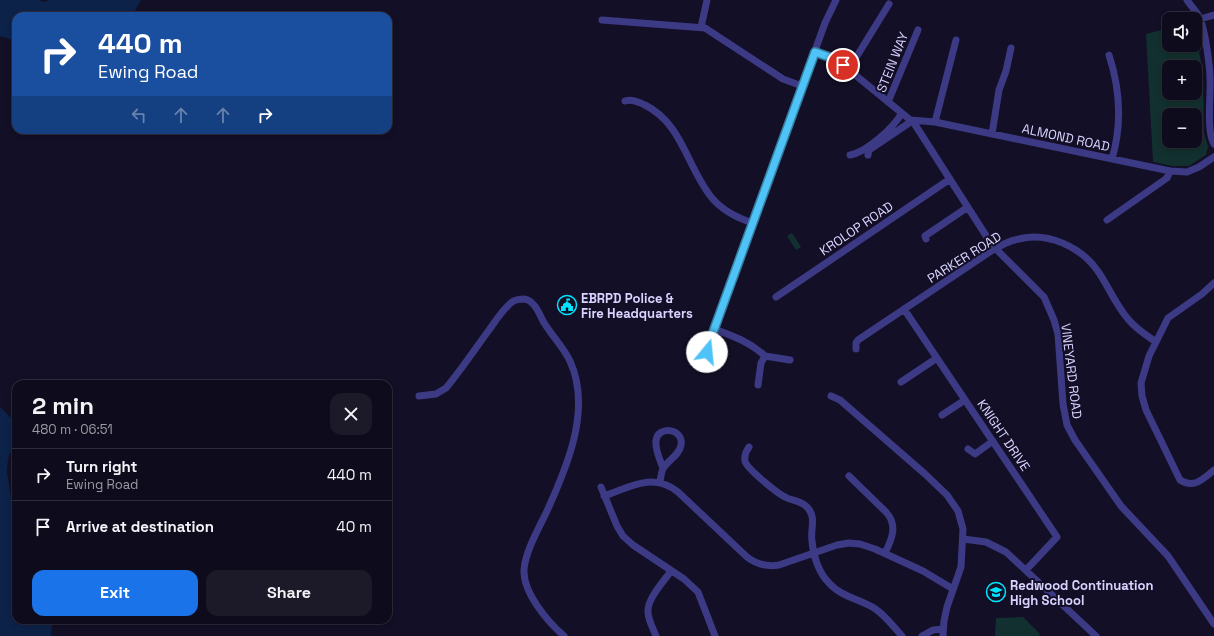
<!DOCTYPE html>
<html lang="en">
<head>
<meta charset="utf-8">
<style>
  :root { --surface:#0e0b1c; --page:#1c1929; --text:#f1f3f6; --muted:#9b9ba3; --line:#2e2b3b; --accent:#1a73e8 }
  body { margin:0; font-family:"Space Grotesk",sans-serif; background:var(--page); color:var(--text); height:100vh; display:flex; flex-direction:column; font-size:15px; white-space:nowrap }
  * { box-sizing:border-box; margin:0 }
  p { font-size:13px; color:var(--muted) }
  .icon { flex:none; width:22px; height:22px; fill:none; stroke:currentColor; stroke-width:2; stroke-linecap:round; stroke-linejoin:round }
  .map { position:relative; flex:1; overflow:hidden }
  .side { position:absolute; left:12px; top:380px; width:380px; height:244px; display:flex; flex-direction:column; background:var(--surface); border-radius:12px; box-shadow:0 2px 6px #0003,0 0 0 1px var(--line) }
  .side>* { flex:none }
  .banner { position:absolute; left:12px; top:12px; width:380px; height:122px; border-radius:12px; box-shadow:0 2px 6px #0003,0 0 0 1px var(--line); background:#1a4fa0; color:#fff; overflow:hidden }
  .buttons { position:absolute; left:1162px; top:12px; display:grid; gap:8px }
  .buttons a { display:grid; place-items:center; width:40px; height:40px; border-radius:8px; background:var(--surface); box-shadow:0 2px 6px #0003,0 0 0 1px var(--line); font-size:20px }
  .pin { position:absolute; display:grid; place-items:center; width:34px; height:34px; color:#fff; margin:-17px; border:2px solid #fff; border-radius:50%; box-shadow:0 1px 4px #0007 }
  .me { position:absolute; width:44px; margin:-22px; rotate:17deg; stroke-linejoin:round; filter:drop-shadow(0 0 3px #0008) }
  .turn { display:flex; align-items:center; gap:14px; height:84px; padding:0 20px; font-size:18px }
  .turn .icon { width:52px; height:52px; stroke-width:2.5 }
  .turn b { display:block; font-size:28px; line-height:34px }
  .lanes { display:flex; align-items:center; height:38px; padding:0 20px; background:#0003; justify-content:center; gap:20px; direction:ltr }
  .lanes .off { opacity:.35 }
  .round { display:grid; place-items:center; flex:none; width:42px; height:42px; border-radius:12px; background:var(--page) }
  .summary { display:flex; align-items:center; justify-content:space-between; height:68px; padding:0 20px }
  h1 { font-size:24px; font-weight:700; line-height:30px }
  .action { display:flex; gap:8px; margin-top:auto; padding:8px 20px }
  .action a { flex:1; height:46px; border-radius:12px; background:var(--accent); color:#fff; font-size:16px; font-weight:700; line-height:46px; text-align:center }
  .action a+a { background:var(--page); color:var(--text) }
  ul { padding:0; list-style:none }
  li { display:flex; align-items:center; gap:12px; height:52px; padding:0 20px; border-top:1px solid var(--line) }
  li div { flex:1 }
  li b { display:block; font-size:15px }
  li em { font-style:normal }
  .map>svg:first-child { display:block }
  .green { fill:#12302f; fill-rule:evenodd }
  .water { fill:#0c2248 }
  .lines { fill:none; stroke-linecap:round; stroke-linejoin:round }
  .minor { stroke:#3d3a85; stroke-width:7 }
  .route-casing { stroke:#337fa1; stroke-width:10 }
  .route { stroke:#4fc3f7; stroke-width:7 }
  .labels { text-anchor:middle; stroke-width:4; stroke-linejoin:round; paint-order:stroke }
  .street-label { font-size:13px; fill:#d9d4ff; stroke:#130f26 }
  .poi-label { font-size:13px; font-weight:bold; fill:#d9d4ff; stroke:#130f26; text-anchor:start }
</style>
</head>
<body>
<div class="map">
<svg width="1214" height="636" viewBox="0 0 1214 636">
  <rect width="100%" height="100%" fill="#130f26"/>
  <path class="green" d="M1169,28V45H1195V30L1203,73L1204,133L1208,146L1206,155L1189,166H1172L1153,162L1146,34ZM1169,67H1195V93H1169ZM1169,115H1195V141H1169Z
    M792,233L801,247L796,250L787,236Z
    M1023,617L1040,634L1039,636H995L996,618Z"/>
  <path class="water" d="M0,0H40L42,2L49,1L48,0H141L132,16H16V41L0,36Z
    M0,407L10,417L16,422V437L8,459L7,471L13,512L16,515V620H55L52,626L51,636H0Z"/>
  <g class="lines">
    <path class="minor" d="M1187,0C1191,6 1197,12 1200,18C1205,30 1210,66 1210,79C1211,96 1206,131 1214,144
      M1200,19L1214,15
      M602,20L705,28L783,79L802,86
      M701,27L707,0
      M815,52L832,59L843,65L914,123L992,245L1044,297L1054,320L1058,334L1063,404L1067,425L1075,440L1121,506L1168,556L1214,624
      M1109,55C1120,89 1122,125 1112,159
      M849,69L889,4
      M625,101C632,99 638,102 645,105C683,124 687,168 712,198C723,211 737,218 753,223
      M888,102L918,30
      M910,120L935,122L1170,171L1187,172L1199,167L1214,157
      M935,122L956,40
      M992,134L999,90L1006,71L1011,48
      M850,155C867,152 893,128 902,113
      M868,155L869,150L912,121
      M1107,220L1167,178L1170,171
      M926,239L925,236L968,207
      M1214,283L1202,294L1168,318L1149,356L1141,383L1142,396L1146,410L1180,480C1194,489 1203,479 1214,470
      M776,297L950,179
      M904,309L1057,537L1026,570
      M714,329C733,336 750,342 765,356
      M856,349V343L858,340L988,253C998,247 1007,241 1019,239C1047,232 1080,246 1097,270C1108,285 1115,304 1128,319C1136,329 1146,335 1156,342
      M765,356L790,360
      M707,357L708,346L825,23L836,0
      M901,382L937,358
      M758,385L761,363L765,356
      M419,396L436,394L446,388C461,370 475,349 489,330C496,320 503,309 512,302C515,300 520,299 524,299C534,300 539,313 543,321C551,335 563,346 570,361C592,409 567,467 547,511C539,528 525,552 524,570C523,593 548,622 564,636
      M831,396L840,400L925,474L947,495L958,511L963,529L961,567L947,607L944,621L943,636
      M942,415L965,400
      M749,447C746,451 744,455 745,461C746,468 777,493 785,497C792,501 800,500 807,507C817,517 810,529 812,541C813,556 819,573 829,583C840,596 859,599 874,608C885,615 893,626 902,636
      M968,449L975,454L993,441
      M849,476L886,512C898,525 892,539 885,553
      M660,482C661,477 661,471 664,467C669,460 680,454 681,445C684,428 657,425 656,441C655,450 660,460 663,468
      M601,487L617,526L623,536L633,545L684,579L698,592L715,636
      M604,496C630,487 653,472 678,492L747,557C756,564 767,567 779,565L837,545L849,543L860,544L875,549L923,571L953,589
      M963,539L986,542L1006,552L1096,636
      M656,636C653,628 648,620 648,612C647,599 664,581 671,571
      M922,636L933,630L943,629"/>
  </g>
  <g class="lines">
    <defs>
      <path id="route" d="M707,352L708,346L815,52L832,58L843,65"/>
    </defs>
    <use href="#route" class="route-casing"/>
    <use href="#route" class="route"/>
  </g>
  <defs>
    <symbol id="civic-ring" viewBox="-11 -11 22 22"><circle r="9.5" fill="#130f26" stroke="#00e5ff" stroke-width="1.5"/><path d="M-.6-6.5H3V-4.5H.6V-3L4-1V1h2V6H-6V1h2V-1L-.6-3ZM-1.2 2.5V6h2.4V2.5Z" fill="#00e5ff"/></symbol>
    <symbol id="school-ring" viewBox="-11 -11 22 22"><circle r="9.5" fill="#130f26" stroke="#00e5ff" stroke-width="1.5"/><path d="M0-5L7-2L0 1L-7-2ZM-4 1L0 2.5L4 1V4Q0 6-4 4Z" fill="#00e5ff"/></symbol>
  </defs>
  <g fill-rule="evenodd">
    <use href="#civic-ring" x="556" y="294" width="22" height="22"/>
    <use href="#school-ring" x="985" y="581" width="22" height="22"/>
  </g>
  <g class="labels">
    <g class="street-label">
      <text transform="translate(892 62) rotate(-68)" y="5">STEIN WAY</text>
      <text transform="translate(1066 137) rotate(12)" y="5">ALMOND ROAD</text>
      <text transform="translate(856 228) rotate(-34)" y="5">KROLOP ROAD</text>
      <text transform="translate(964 257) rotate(-32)" y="5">PARKER ROAD</text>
      <text transform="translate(1072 371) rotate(83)" y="5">VINEYARD ROAD</text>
      <text transform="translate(1004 435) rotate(56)" y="5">KNIGHT DRIVE</text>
    </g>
    <g class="poi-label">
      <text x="581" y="303">EBRPD Police &amp;<tspan x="581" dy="15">Fire Headquarters</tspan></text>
      <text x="1010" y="590">Redwood Continuation<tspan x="1010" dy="15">High School</tspan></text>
    </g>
  </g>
</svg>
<div class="buttons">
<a><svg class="icon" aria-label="sound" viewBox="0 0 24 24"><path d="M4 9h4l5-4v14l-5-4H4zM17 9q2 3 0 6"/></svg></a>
<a>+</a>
<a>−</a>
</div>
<div class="pin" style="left:843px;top:65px;background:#d93025"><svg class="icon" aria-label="arrive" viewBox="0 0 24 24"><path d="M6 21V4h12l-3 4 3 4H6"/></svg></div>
<svg class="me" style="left:707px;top:352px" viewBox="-20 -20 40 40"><circle r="19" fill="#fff"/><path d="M0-13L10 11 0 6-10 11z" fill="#4fc3f7"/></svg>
<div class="banner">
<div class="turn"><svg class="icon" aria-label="right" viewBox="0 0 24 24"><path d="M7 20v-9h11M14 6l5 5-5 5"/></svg><div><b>440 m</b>Ewing Road</div></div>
<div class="lanes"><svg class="icon off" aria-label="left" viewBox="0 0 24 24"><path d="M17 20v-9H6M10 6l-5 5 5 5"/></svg><svg class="icon off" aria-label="ahead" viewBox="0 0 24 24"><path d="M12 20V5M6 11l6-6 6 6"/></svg><svg class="icon off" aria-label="ahead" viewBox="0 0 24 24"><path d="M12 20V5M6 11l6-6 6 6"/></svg><svg class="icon" aria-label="right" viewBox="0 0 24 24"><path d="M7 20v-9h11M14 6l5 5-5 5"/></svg></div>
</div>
<section class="side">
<div class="summary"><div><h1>2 min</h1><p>480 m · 06:51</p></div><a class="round"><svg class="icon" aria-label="close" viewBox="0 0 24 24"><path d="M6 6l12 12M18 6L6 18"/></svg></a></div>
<ul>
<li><svg class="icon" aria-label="right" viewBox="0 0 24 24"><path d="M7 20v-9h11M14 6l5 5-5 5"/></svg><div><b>Turn right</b><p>Ewing Road</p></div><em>440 m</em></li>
<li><svg class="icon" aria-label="arrive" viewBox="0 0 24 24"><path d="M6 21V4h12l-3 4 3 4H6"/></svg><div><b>Arrive at destination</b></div><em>40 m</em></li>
</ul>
<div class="action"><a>Exit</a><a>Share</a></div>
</section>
</div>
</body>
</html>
